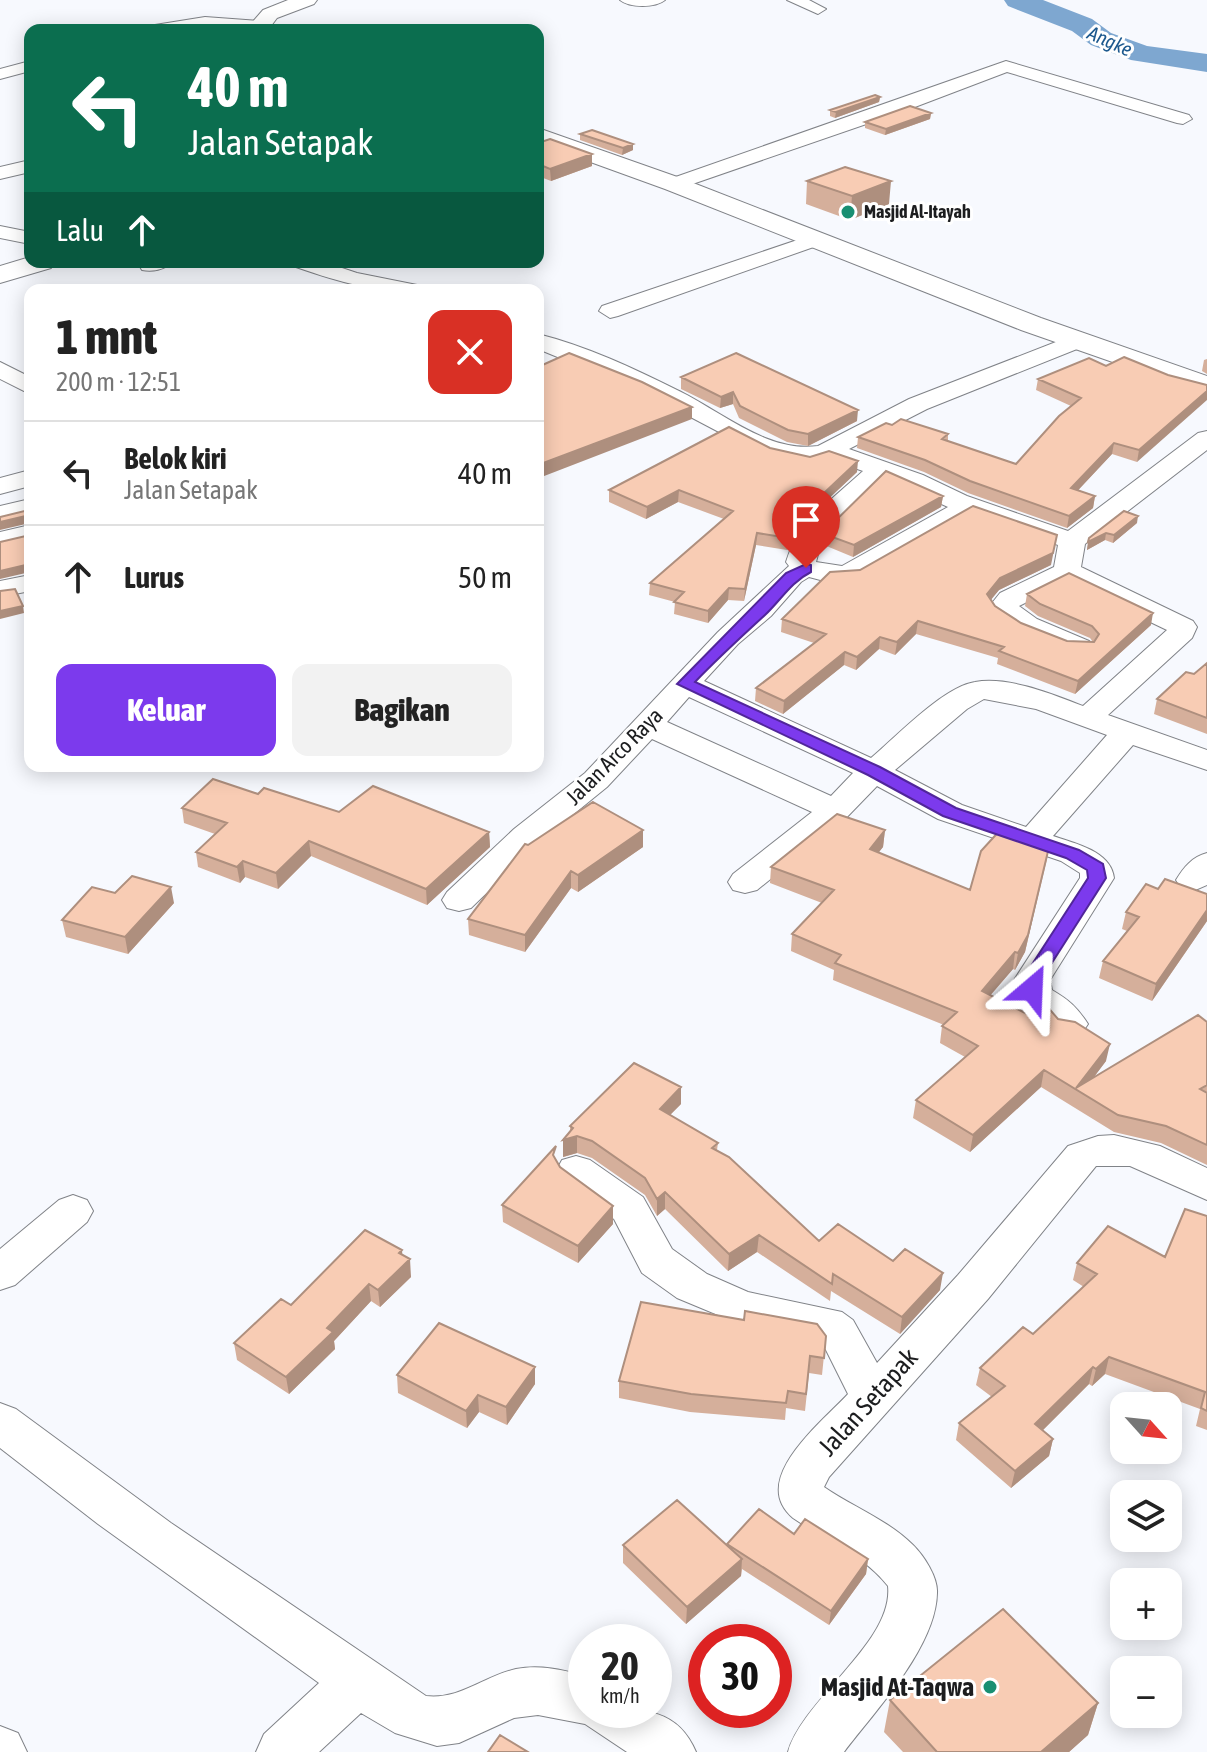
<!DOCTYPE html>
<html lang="id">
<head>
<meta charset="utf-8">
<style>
  :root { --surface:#fff; --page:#f2f2f2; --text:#222; --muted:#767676; --line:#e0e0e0; --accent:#7c3aed }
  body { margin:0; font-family:"Asap Condensed",sans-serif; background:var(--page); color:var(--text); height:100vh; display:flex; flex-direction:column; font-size:30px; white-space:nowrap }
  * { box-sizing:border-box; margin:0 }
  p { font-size:26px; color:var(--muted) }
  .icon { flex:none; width:44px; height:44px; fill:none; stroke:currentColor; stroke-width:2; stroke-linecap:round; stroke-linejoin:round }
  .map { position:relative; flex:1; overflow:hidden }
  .drawer { position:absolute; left:24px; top:284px; width:520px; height:488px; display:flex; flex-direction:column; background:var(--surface); border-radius:16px; box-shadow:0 4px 20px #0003 }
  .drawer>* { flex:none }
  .hud { position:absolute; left:24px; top:24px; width:520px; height:244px; border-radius:16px; box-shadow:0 4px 20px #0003; background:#0b6e4f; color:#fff; overflow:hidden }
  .needle { width:52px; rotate:117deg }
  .buttons { position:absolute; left:1110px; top:1392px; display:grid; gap:16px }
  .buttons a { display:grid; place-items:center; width:72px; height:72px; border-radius:16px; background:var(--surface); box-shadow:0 4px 20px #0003; font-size:40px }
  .speed { position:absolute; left:568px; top:1624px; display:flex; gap:16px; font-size:40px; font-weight:700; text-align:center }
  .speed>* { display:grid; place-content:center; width:104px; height:104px; border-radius:50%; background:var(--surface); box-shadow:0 4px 20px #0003; line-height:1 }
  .speed small { font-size:20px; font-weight:400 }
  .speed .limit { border:12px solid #d22; background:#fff; color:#111 }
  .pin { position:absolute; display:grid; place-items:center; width:68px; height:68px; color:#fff; margin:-82px -34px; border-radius:50% 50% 50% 0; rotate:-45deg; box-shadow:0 0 8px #0007 }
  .pin .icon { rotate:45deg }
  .me { position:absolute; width:88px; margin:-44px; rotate:26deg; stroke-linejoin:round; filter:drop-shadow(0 0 6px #0008) }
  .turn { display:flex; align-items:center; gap:28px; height:168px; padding:0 32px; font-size:36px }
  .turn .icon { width:104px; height:104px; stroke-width:2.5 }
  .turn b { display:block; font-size:56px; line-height:68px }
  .then { display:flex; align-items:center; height:76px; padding:0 32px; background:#0003; gap:16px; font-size:30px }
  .round { display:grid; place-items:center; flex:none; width:84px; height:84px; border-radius:16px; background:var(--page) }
  .overview { display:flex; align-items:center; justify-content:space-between; height:136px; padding:0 32px }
  h1 { font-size:48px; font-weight:800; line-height:60px }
  .button { display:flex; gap:16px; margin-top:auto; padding:16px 32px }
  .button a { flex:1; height:92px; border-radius:16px; background:var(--accent); color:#fff; font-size:32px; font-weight:800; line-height:92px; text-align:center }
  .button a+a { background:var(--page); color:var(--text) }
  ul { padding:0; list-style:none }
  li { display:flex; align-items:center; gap:24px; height:104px; padding:0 32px; border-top:2px solid var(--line) }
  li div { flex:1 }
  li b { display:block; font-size:30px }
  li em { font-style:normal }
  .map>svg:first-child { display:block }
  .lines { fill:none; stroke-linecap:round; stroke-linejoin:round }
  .river { fill:#7ea7d0; fill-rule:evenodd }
  .street-casing { stroke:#808388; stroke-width:2 }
  .secondary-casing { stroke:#808388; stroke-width:2 }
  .street { fill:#fff; fill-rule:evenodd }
  .secondary { fill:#fff; fill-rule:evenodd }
  .wall { fill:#d5af9b }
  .shaded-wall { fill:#ae8f7e }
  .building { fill:#f8ccb4; stroke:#ae8f7e; stroke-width:2 }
  .route { fill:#7c3aed; stroke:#51269a; stroke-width:2 }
  .poi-dot { fill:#198f72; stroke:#fff; stroke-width:3 }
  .labels { text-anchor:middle; stroke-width:6; stroke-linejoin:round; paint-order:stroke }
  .far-poi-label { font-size:18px; font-weight:bold; fill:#1c1d1f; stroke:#fff; text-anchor:start }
  .far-water-label { font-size:20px; font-style:italic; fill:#1d598e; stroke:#fff }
  .street-label { font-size:22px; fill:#1c1d1f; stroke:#fff }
  .near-street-label { font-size:26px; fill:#1c1d1f; stroke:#fff }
  .near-poi-label { font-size:26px; font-weight:bold; fill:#1c1d1f; stroke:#fff; text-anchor:end }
</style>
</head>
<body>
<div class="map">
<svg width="1207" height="1752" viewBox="0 0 1207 1752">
  <rect width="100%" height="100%" fill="#f7f9fe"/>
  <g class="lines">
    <path class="river" d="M1004,0H1043L1092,19L1111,33L1147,46L1207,54V72L1131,60L1091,45L1072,31L1008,6Z"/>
    <defs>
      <path id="street" d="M620,0H665C655,8 630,8 620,0Z
        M787,0H809L826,9L818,14Z
        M205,17L260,21L268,26L264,30L205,27L147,30L155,25Z
        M30,61V71L0,79V69Z
        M1006,61L1189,115L1192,119L1183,124L1177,123L1007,72L907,110L681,188H667L664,184L667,180Z
        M30,160V172L0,179V167Z
        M0,226L30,232V244L0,238Z
        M818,233L825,235L828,239L825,243L618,316L610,318L599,311L602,306Z
        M141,262H171C165,270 152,272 142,270L139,265Z
        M293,262H324L357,273L417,285L420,290C368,290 345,284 296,267Z
        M1079,333L1087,335L1090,340L1087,345L927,409L849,449L923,475L967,496L1068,531L1198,433L1207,431V450L1085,544L1081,567L1193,621L1197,627L1192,638L1108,715L1207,750V770L1133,745L1053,836C1076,844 1111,851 1114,878L1050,980L1052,990C1069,1000 1077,1007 1088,1024L1082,1033L1069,1037L1056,1033L1049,1021L1022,1005L1014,980L1080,878V873L1061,861L938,819L877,786L847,817L757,890L745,893L733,890L728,882L733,874L812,812L652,739L607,787L538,843L471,908L459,911L447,908L442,900L447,892L514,829L585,773L718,632L789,566L786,562C797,523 834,498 863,471L828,459L803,463L755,451L645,393L538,349V334C586,346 633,368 677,390C721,411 767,453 818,446L909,399ZM884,478L948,507L842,566L816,562L822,539ZM971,515L1058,545L1054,567L1000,593L988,608C1002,628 1066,659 1089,653L1094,647L1089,641L1037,619L1019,606L1067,582L1167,630L1083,706C1052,694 1008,676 975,682C943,687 896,737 871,758L704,681L738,644L771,616L801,582L809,577L828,582L857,580ZM689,697L853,773L831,796L667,722ZM984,699L1036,709L1107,735L1026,827L962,805L895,770L967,709Z
        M0,362L30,377V394L0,379Z
        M30,470V486L0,494V478Z
        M30,499V515L0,522V506Z
        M30,525V541L0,548V532Z
        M30,575V591L0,597V581Z
        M1207,853V885L1193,891L1181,888L1176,880C1184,867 1192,857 1207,853Z
        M1114,1135L1160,1146L1207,1168V1200L1130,1166H1096L988,1299L829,1477L824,1487C853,1507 888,1520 913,1545C924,1556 938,1577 937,1593C936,1647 875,1711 844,1752H788C803,1699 894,1642 888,1586C864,1555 825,1540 793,1518C748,1480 821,1423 848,1394L823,1344L816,1339L742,1325L677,1298L642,1273L614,1219L562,1182L556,1171L562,1160L576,1156L590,1160L643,1197L672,1249L707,1274L748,1292L842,1312L853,1320L877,1363L958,1275L1068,1146L1098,1136Z
        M73,1195L87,1200L93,1211L87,1222L15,1285L0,1290V1249L59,1200Z
        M0,1403L16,1409L171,1523L426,1696C460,1700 484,1676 516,1669C540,1664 563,1670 586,1676V1710C632,1710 675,1702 696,1752H627L585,1724L538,1715L514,1718L459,1743L437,1746L395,1733L361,1713L319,1752H256L264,1734L319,1683L98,1524L0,1448Z
        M0,1726L18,1733L27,1752H0Z"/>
      <path id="secondary" d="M288,0H317L314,4L277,18L271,26L273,30H251L249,26L263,10Z
        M538,128L683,179L1041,318L1207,376V395L1021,330L665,189L538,143Z
        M30,257V262H55L51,268L0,283V266Z"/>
    </defs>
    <use href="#street" class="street-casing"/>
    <use href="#secondary" class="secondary-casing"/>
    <use href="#street" class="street"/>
    <use href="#secondary" class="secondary"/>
  </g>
  <path class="wall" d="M880,97L879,102L835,118L830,116V110Z
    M931,113L930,119L885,135L865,128V122Z
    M580,134L633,150L622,155L580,140Z
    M538,143L592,154V166L551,181L538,176Z
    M807,181L889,204L850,220L806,204Z
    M1207,359V374L1202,371L1204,360Z
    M1106,366L1168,375L1137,462L1112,454L1078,490L1095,496L1093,508L1067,528L968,493L924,472L857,448L858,437L948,434V441L1016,464L1071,406L1036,390L1038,379Z
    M681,377L857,421L808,446L787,442L739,418L733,404L720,408L681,389Z
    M770,448L857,472L805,521L795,533L787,550L756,545L744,601L728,600L708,623L674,614L675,602L649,595L650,583L724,519L678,502L646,519L609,502V490Z
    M943,496L941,507L853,557L824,545V534Z
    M1137,523L1113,543L1105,540L1087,550L1089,538Z
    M1051,565L999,590L991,599L995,606L1021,623L1067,641L1093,642L1090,638L1038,616L1025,606L1027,594L1151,625L1075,694L997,664L998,658L916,634L895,655L879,649L856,670L844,665L783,714L755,701L756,688L814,643L781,632L782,619Z
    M1207,663V734L1154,714L1157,699L1194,674Z
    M258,794L339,812L489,832L490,847L427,905L311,856L278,889L245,877L240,883L198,867L196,852L215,834L184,823L182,808Z
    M885,830L883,847L878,853L970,890L1047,859L1025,952L1015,970L1013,969L990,996L1031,1016L1058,1019L1106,1061L1093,1078L1207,1022V1165L1161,1143L1114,1132L1041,1087L970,1152L913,1118L916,1100L965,1057L940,1043L942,1026L944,1025L833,980L834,970L791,951L792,934L822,903L770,883L771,867Z
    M528,845L643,847L578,892L571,888L525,952L469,935L468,919Z
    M1158,889L1207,894V921L1152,1001L1099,978L1103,961L1127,931L1122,929L1126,912Z
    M115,893L174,903L128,954L66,937L62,920Z
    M681,1104L670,1115L718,1143L717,1150L819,1241L893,1261L940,1290L900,1334L831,1291L830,1301L757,1252L728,1271L665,1209L657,1216L645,1195L592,1158L577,1153L563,1157L570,1131V1126Z
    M557,1162L560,1167L613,1206V1224L578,1263L503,1222L502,1205Z
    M1207,1216V1430L1196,1426L1200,1409L1105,1374L1092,1386L1089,1384L1043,1430L1053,1439L1049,1456L1011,1488L956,1440L959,1423L992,1397L976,1385L980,1368L1033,1334L1084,1287L1073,1280L1077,1263L1165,1257Z
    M402,1255L411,1277L380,1307L371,1301L334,1341L335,1349L289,1394L237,1360L234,1343L291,1305Z
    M826,1336L822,1375L809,1373L805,1411L786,1408L785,1420L690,1412L619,1398V1381Z
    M535,1367V1384L507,1425L479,1412L467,1428L398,1393L397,1375Z
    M794,1534L868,1559L866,1574L829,1625L742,1569L741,1576L686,1624L623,1563V1545H727Z
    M890,1700L1098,1703L1088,1735L1069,1752H903L884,1732Z"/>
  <path class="shaded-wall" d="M880,97L879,102L835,118L836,112Z
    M931,113L930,119L885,135L886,129Z
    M633,144V150L622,155L623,148Z
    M592,154V166L551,181L550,169Z
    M891,181L889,204L850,220L852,196Z
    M1207,391V400L1137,462L1139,450Z
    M733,392V404L720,408L721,397Z
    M692,407V419L539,478V465Z
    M858,410L857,421L808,446V434Z
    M1114,443L1112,454L1069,500L1071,488Z
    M858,461L857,472L805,521L795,533L787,550L788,538L796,521L806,510Z
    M679,490L678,502L646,519L647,507Z
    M943,496L941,507L853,557L854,545Z
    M1095,496L1093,508L1067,528L1069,516Z
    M30,515V523L0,530V522Z
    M1138,516L1137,523L1113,543L1114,535Z
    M757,533L756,545L744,601L745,589Z
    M1106,533L1105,540L1087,550L1088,542Z
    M1057,535L1051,565L999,590L986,606L987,594L1000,578Z
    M30,564V572L0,579V571Z
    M729,588L728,600L708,623V611Z
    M23,606L24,613L0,619V611Z
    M1153,613L1151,625L1075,694L1078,681Z
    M918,621L916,634L895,655L897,642Z
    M880,637L879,649L856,670L857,657Z
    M845,652L844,665L783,714L784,701Z
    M643,830V847L578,892V875Z
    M885,830L883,847L868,866L870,849Z
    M489,832L490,847L427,905L426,889Z
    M309,841L311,856L278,889L276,873Z
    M1050,843L1025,952L1015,970L1018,953Z
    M243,861L245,877L240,883L237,867Z
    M571,871V888L525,952V935Z
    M171,887L174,903L128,954L125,937Z
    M1207,910V921L1152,1001L1156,984Z
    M1015,952L1013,969L979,1008L982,991Z
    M1110,1044L1106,1061L1082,1093L1076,1089Z
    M1044,1070L1041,1087L970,1152L973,1135Z
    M681,1087V1104L659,1126L660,1109Z
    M577,1136V1153L563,1157V1140Z
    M665,1192V1209L657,1216V1199Z
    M613,1206V1224L578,1263V1246Z
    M759,1235L757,1252L728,1271L729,1254Z
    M402,1250L403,1265L410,1259L411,1277L380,1307L378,1290L399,1253Z
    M943,1273L940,1290L900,1334L902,1317Z
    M369,1284L371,1301L334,1341L335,1349L289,1394L286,1377L327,1328Z
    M1109,1357L1105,1374L1092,1386L1096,1369Z
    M535,1367V1384L507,1425L506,1407Z
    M1093,1367L1089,1384L1031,1442L1035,1424Z
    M478,1395L479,1412L467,1428L466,1411Z
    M1053,1439L1049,1456L1011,1488L1015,1471Z
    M742,1559L741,1576L686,1624L687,1607Z
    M868,1559L866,1574L829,1625L831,1611Z
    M1098,1703L1088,1735L1069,1752H1041Z"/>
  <path class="building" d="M875,95L880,97L836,112L830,110Z
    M910,106L931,113L886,129L865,122Z
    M592,130L633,144L623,148L580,134Z
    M550,139L592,154L550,169L538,164V143Z
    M845,167L891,181L852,196L807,181Z
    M569,353L642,382L692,407L538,465V367Z
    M736,353L858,410L808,434L788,430L740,406L733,392L721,397L681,377Z
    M1124,357L1168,375L1207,385V391L1139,450L1114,443L1071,488L1095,496L1069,516L970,481L925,460L858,437L886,423L892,425L901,419L948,434L942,439L1016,464L1059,416L1081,398L1038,379L1089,358L1106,366Z
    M729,427L770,448L810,457L829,451L858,461L806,510L796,521L788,538L757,533L745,589L729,588L708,611L674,602L684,592L650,583L733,511L679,490L647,507L609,490Z
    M886,471L943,496L854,545L824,534L826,530Z
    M973,506L1057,535L1053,553L1000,578L987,594L995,606L1021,623L1067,641L1094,642L1099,634L1092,626L1040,604L1027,594L1069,573L1153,613L1078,681L999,651L1004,647L918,621L897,642L880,637L857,657L845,652L784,701L756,688L826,634L782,619L830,572L860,570Z
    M30,507V515L0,522V517L29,510Z
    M1124,511L1138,516L1114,535L1106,533L1088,542L1089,538Z
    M30,535V564L0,571V542Z
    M15,589L23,606L0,611V591Z
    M1207,663V718L1157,699L1186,672L1194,674Z
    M213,779L258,794L264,788L339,812L373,786L489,832L426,889L309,841L276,873L243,861L237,867L196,852L227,823L182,808Z
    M593,802L643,830L578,875L571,871L525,935L468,919L525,844L528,845Z
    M837,814L885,830L870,849L970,890L981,851L1003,827L1050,843L1028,935L1018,953L1015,952L982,991L1031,1016L1046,1005L1058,1019L1075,1022L1110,1044L1076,1088L1198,1015L1207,1022V1085L1200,1089L1207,1093V1145L1166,1126L1118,1115L1044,1070L973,1135L916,1100L978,1046L942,1026L957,1012L835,963L841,955L792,934L834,890L771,867Z
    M132,876L171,887L125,937L62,920L92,887L115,893Z
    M1165,879L1207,894V910L1156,984L1103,961L1139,917L1126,912L1146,884L1158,889Z
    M634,1063L681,1087L660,1109L718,1143L712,1148L729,1157L819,1241L838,1224L893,1261L905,1249L943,1273L902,1317L833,1274L832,1284L759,1235L729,1254L665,1192L657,1199L645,1178L592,1141L577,1136L563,1140L573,1128L570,1126Z
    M556,1146L553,1155L560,1167L613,1206L578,1246L502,1205Z
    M1185,1209L1207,1216V1411L1201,1408L1205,1392L1109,1357L1096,1369L1093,1367L1035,1424L1053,1439L1015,1471L959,1423L1005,1386L980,1368L1023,1327L1033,1334L1097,1274L1077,1263L1108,1226L1165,1257Z
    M365,1230L402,1250L399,1253L410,1259L378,1290L369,1284L327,1328L333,1332L286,1377L234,1343L281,1299L291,1305Z
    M641,1302L744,1320L745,1311L817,1324L826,1336L824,1358L810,1356L806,1394L788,1391L786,1403L691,1394L619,1381Z
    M439,1323L535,1367L506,1407L478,1395L466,1411L397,1375Z
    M677,1500L742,1559L687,1607L623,1545Z
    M759,1509L794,1534L805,1519L868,1559L831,1611L727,1544Z
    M1003,1609L1098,1703L1041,1752H937L890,1700Z
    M500,1735L528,1752H488Z"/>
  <path class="route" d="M806,564L811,565V572C791,582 781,600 765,615C741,637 717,659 695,682L880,767L956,808L1079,850L1103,864L1106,878L1041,980L1039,994H1025L1022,980L1088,878L1087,870L1066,858L943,816L868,775L677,684L786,573Z"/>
  <g class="poi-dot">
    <circle cx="848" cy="212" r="8"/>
    <circle cx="990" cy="1687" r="8"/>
  </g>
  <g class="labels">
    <g class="far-poi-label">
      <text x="864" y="218">Masjid Al-Itayah</text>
    </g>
    <g class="far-water-label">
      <text transform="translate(1110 41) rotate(24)" y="7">Angke</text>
    </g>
    <g class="street-label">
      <text transform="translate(614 756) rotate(-45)" y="8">Jalan Arco Raya</text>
    </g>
    <g class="near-street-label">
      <text transform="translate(868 1402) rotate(-48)" y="9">Jalan Setapak</text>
    </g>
    <g class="near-poi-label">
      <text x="974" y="1696">Masjid At-Taqwa</text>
    </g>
  </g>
</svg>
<div class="buttons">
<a><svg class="needle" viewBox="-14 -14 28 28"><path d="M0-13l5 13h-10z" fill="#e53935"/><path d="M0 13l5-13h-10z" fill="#767676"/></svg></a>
<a><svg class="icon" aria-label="layers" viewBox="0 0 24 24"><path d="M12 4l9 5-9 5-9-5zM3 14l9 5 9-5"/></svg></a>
<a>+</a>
<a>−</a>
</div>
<div class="speed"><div>20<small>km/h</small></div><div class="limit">30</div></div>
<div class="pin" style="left:806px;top:568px;background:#d93025"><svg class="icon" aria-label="arrive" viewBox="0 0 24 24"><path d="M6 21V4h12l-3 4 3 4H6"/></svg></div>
<svg class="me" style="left:1032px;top:989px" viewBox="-20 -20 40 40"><path d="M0-17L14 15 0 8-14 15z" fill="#7c3aed" stroke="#fff" stroke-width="4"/></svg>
<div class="hud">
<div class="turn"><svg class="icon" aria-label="left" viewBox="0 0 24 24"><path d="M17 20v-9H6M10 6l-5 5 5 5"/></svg><div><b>40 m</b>Jalan Setapak</div></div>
<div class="then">Lalu<svg class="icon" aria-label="ahead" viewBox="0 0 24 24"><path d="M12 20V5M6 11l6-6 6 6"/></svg></div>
</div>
<section class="drawer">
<div class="overview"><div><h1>1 mnt</h1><p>200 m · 12:51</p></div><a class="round" style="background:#d93025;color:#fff"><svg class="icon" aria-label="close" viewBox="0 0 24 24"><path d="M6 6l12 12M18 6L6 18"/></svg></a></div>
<ul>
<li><svg class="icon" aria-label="left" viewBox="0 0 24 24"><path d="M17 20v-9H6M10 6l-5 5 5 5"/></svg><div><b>Belok kiri</b><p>Jalan Setapak</p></div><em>40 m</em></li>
<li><svg class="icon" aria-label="ahead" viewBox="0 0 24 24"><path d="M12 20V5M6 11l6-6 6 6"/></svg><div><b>Lurus</b></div><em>50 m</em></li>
</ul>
<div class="button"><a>Keluar</a><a>Bagikan</a></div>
</section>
</div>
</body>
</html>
